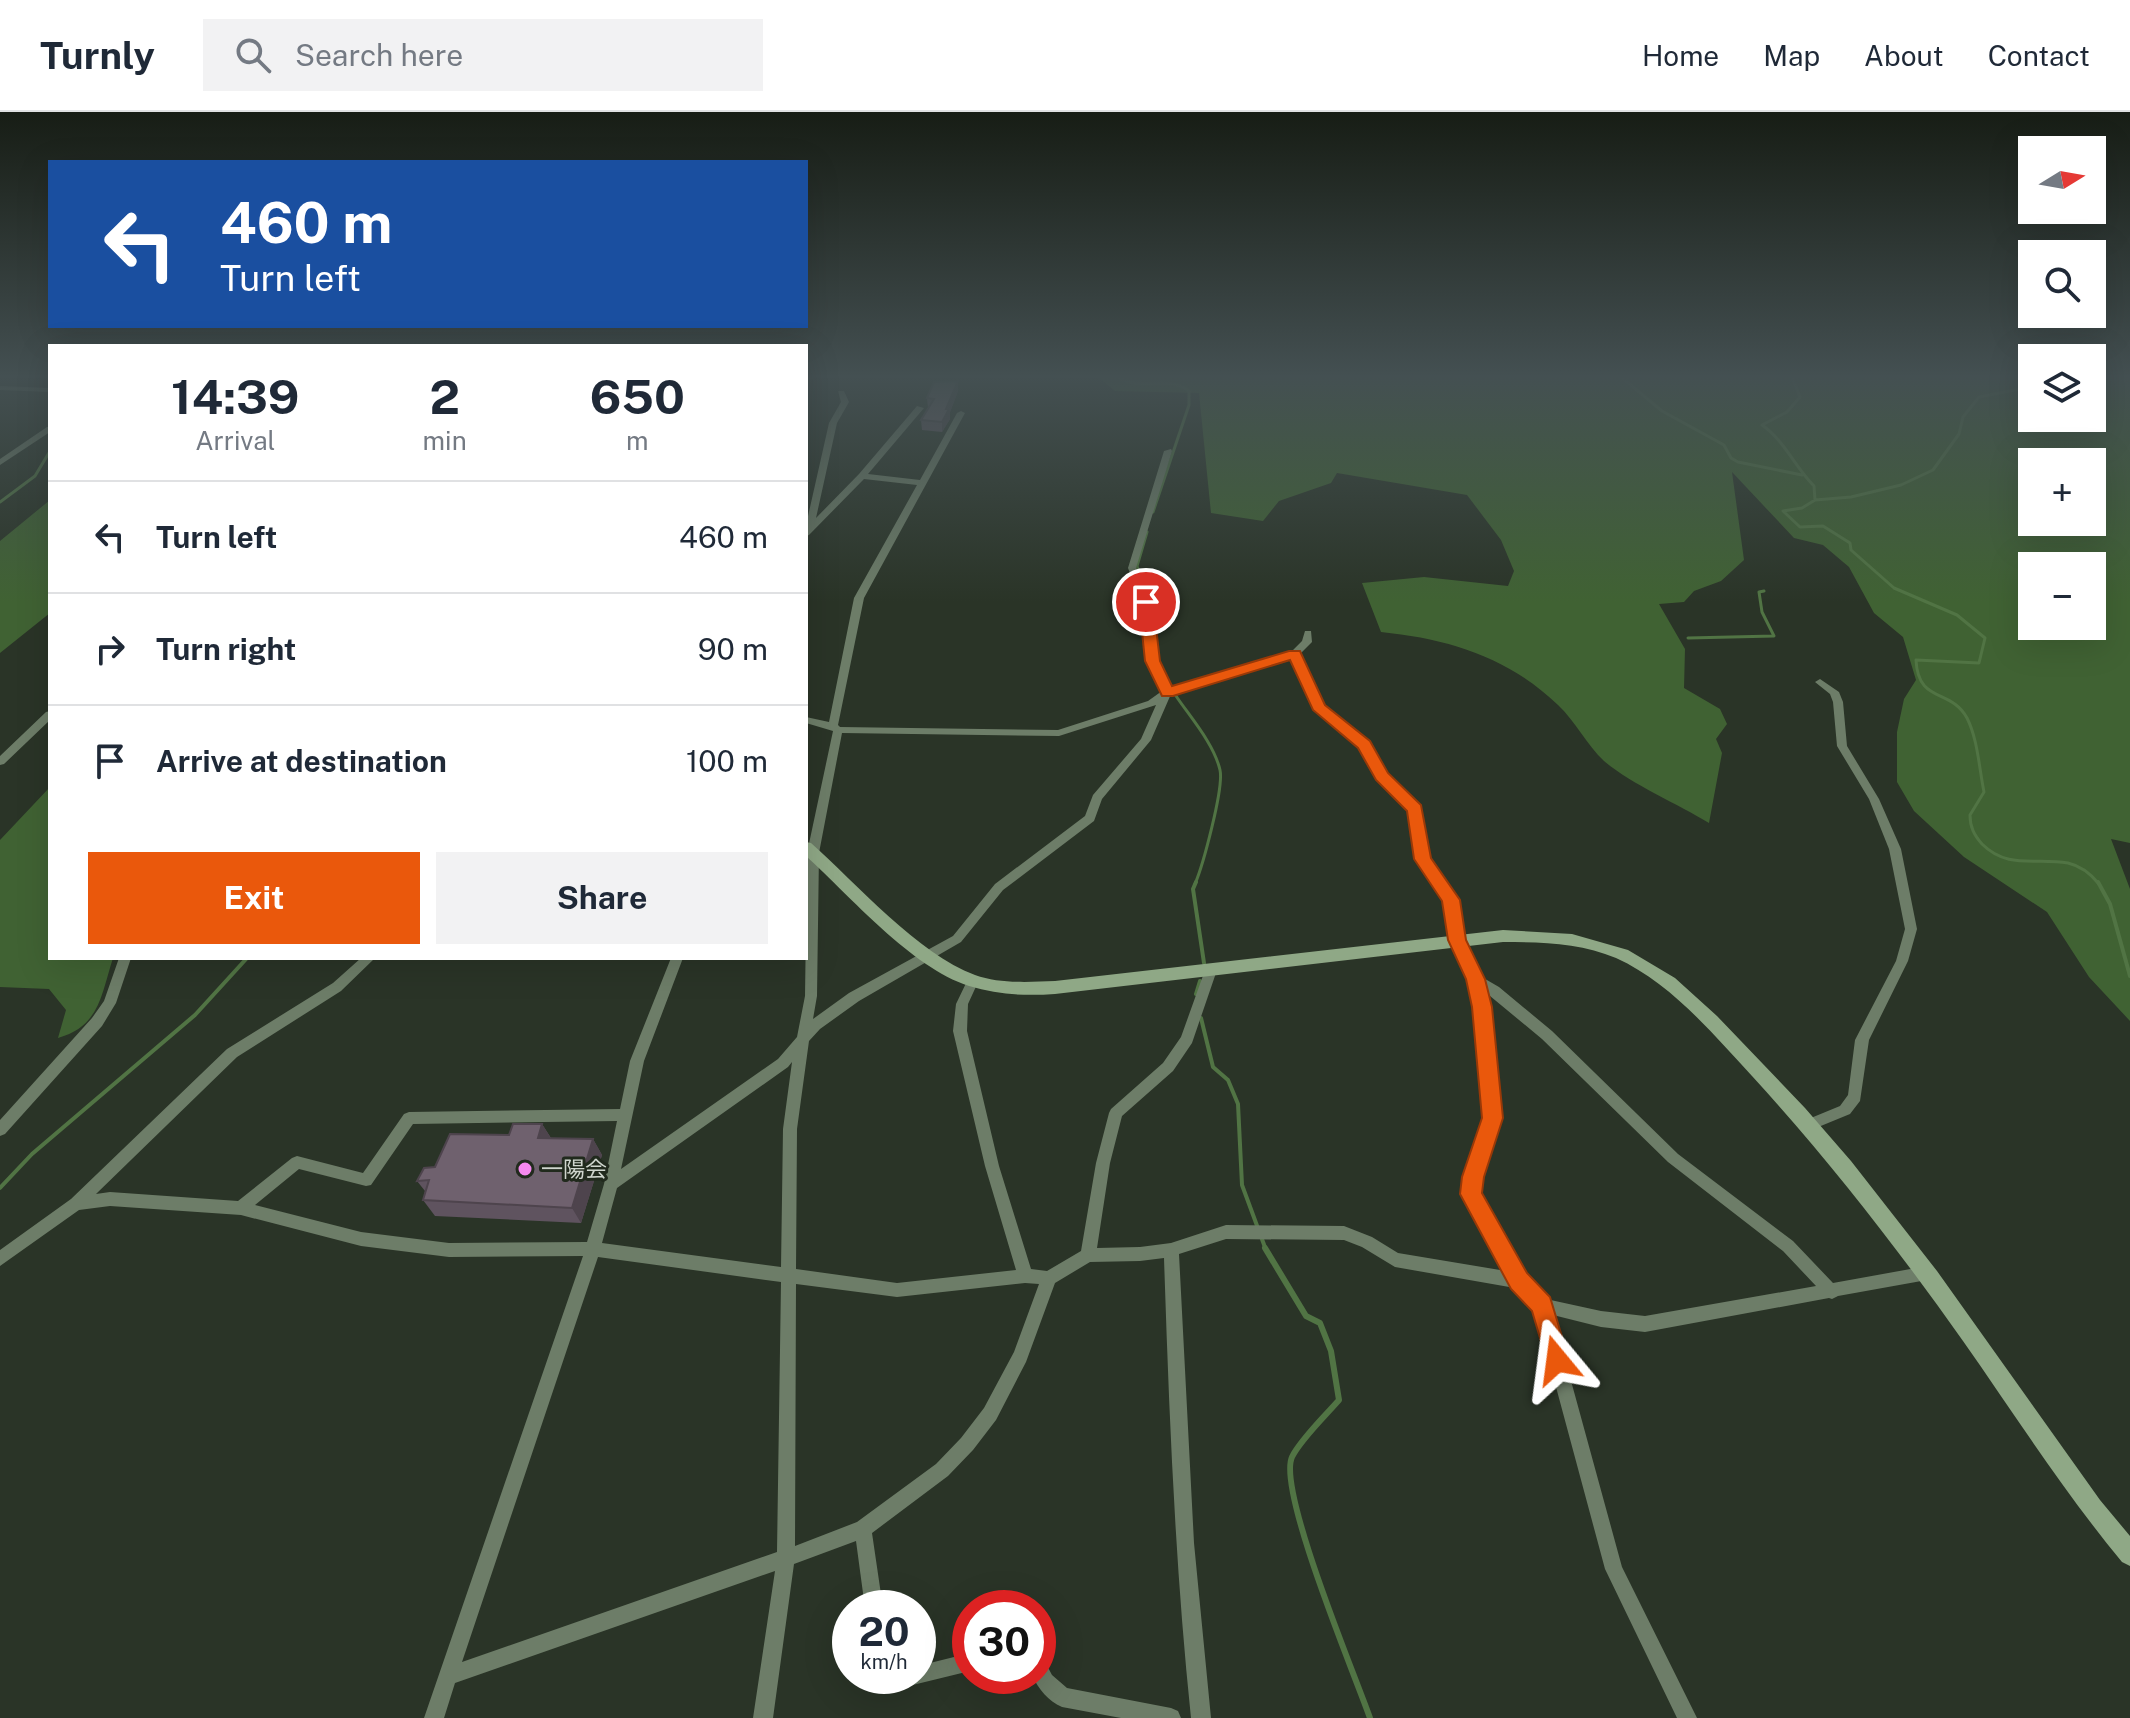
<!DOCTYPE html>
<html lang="en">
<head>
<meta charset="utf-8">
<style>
  :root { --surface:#fff; --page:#f2f2f3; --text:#1f2937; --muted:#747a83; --line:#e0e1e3; --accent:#ea580c }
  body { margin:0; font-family:"Public Sans","Noto Sans JP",sans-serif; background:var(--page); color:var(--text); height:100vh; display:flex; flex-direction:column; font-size:30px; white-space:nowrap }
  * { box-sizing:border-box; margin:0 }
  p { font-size:26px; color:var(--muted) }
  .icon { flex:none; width:44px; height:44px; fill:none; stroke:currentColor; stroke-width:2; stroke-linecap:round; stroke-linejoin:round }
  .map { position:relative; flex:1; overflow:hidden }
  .details { position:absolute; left:48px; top:232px; width:760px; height:616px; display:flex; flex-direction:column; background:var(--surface); border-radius:0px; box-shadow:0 8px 32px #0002 }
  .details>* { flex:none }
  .guide { position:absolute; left:48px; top:48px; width:760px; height:168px; border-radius:0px; box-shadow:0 8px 32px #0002; background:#1a4fa0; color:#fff; overflow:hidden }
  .needle { width:52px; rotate:79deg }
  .buttons { position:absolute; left:2018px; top:24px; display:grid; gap:16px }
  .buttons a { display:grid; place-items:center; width:88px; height:88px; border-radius:0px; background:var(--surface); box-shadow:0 8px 32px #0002; font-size:40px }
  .speed { position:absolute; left:832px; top:1478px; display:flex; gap:16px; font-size:40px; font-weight:700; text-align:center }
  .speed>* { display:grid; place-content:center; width:104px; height:104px; border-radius:50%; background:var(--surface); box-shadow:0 8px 32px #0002; line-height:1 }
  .speed small { font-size:20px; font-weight:400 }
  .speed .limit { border:12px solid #d22; background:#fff; color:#111 }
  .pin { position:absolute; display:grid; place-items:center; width:68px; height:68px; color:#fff; margin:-34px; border:4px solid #fff; border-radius:50%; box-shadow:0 2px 8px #0007 }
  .me { position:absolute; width:88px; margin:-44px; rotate:344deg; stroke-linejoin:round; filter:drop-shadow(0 0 6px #0008) }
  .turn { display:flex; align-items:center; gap:28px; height:168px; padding:0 40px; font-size:36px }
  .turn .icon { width:104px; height:104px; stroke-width:2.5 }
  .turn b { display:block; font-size:56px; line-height:68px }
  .eta { display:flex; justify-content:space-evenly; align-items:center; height:136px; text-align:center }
  .eta b { font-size:48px; font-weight:700; line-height:56px }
  .action { display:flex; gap:16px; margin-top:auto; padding:16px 40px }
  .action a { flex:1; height:92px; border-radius:0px; background:var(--accent); color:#fff; font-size:32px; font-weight:700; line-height:92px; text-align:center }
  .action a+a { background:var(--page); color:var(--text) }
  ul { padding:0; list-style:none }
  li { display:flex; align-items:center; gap:24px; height:112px; padding:0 40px; border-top:2px solid var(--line) }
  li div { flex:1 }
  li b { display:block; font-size:30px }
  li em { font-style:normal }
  header { display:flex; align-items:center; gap:48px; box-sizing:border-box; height:112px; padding:0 40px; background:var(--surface); border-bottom:2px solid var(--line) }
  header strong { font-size:38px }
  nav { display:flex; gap:44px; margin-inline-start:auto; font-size:28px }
  .search { width:560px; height:72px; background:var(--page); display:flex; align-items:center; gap:20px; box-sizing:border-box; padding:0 28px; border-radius:0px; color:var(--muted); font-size:30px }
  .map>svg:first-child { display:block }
  .forest { fill:#406233; fill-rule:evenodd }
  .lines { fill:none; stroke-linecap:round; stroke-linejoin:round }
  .stream-far2 { stroke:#517444; stroke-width:3 }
  .stream-far1 { stroke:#517444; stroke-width:4 }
  .stream { stroke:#517444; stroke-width:6 }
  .street { fill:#6d7d68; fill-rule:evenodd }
  .secondary { fill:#8fa886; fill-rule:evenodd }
  .wall { fill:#5f535f }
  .shaded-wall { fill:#4e444d }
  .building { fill:#6f616e; stroke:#4e444d; stroke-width:2 }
  .route { fill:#ea580c; stroke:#983908; stroke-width:2 }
  .poi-dot { fill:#f589ee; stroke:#212a1d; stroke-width:3 }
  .labels { text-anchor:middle; stroke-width:6; stroke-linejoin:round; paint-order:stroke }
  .poi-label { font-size:22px; fill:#d0d6ce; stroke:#212a1d; text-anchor:start }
</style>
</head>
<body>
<header>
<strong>Turnly</strong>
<div class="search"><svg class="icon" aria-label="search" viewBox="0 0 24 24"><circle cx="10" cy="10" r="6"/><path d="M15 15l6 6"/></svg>Search here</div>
<nav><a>Home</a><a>Map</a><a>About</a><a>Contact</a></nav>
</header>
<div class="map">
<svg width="2130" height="1606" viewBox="0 0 2130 1606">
  <rect width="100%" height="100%" fill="#2a3427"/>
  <path class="forest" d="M1098,265H2032V306H2092V265H2130V731L2111,727L2130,777V909L2089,865L2047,800L1964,745L1914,699L1897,670V620L1904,587L1916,568L1903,525L1874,501L1849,455L1823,433L1794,426L1732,360L1744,448L1721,469L1694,479L1684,490L1659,492L1685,537L1684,576L1720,597L1727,612L1716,627L1722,641L1709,711C1678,692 1631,672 1604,649C1587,633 1575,609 1558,593C1508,545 1449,527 1381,520L1362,471L1424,465L1508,474L1514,459L1501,428L1467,383L1337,361L1331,371L1279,389L1263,409L1211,401L1199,281L1115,279ZM2032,350H2092V410H2032ZM2032,454H2092V514H2032Z
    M50,388V501L0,541V429Z
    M50,675V846H113C101,883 100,914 58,926L66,898L49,877L0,875V728Z"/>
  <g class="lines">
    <path class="stream-far2" d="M1118,265C1140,280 1168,262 1189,279V293L1153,400
      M1621,265L1662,299L1724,333L1731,346L1738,350L1802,363
      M1792,265L1800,285L1787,300L1762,313C1784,328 1795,355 1814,374L1815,388L1802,396L1783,399L1800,415L1823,414L1850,431L1851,438L1894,476L1957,503L1985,526L1979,551L1916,548C1918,592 1951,576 1967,606C1978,628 1979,656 1984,680L1970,703C1970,715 1974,723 1982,732C2008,758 2036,745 2068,751C2081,754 2091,762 2099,772
      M806,269L812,265
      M1815,388L1851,385L1901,373L1933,358L1959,322L1963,305L1979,285L2025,276L2028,268
      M0,390L35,364L50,339
      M1147,420L1137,454L1147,484
      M1688,526L1774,524L1762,500L1759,480L1764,479
      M1163,562L1170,573
      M1176,584C1191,606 1214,632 1220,658C1224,676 1203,753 1195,772"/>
    <path class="stream-far1" d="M1196,770L1193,777L1204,851
      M2098,770L2110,792L2130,864
      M1196,882L1200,869
      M1201,906L1213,955L1228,968L1238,992L1242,1073L1266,1138
      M0,1076L32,1042L195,903L247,846"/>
    <path class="stream" d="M1265,1136L1306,1204L1320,1211L1331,1239L1339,1288C1326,1303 1300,1328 1292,1345C1277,1378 1355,1563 1370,1606"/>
    <path class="street" d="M0,274L50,276V280L0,278Z
      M838,279H844L849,290L837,311L816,406L859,362L917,294L924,296L868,362L920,368L957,301L961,299L965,301L864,486L838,613L840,615L1058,618L1148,589L1162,579L1147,549L1141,490L1128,456L1164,339L1171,337L1172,339L1136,456L1151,490L1157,549L1170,576L1291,540L1302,529L1305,519H1311L1312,530L1299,543L1322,593L1368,631L1386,662L1421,697L1429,746L1457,788L1463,828L1480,864L1499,875L1552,919L1678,1042L1793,1129L1833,1171L1927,1154L1932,1156L1935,1161L1932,1166L1927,1168L1838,1184L1832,1187L1829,1186L1645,1220L1601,1215L1553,1203L1622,1455L1697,1606H1677L1605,1457L1535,1197L1515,1176L1395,1155L1362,1135L1344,1128L1226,1127L1179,1142L1194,1431L1211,1606H1191C1175,1453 1169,1300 1164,1146L1140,1149L1090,1150L1055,1171L1026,1250L996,1308L973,1338L948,1364L872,1421L883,1496H865L856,1429L794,1452L773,1606H753L775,1459L455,1571L444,1606H424L583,1144L449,1145L361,1134L241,1103L110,1094L79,1098L0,1154V1138L71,1087L227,937L333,871L361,846H375L341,879L237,945L96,1082L110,1080L238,1089L292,1046L297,1044L363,1061L404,1002L409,1000L620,997L630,949L671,846H683L644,949L621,1057L778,947L797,925L805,884L807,741L833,619L806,611V605L829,610L854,486L917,373L864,367L809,423L806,424V413L829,311L841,290ZM1291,546L1314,597L1360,635L1378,667L1410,698L1417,747L1445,789L1451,828L1469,867L1476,895L1484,974L1485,1006L1466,1065L1464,1082L1506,1159L1398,1141L1372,1125L1344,1114L1226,1113L1171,1131L1140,1135L1097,1136L1110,1051L1122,1004L1173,959L1192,931L1217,858L1215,855H1207L1205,858L1181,925L1163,951L1111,997L1109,1001L1096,1051L1081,1139L1047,1159L1031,1157L999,1054L967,919L968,892L979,868L977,865H969L956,892L953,919L985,1054L1016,1158L897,1171L796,1157L797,1017L809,929L820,917L859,889L961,830L1003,778L1094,709L1102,687L1151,628L1171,582ZM1156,593L1141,627L1093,683L1085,704L995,772L953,824L849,881L813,907L817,884L819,741L842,621L1059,624ZM1484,879L1542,927L1668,1050L1783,1139L1816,1174L1645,1204L1601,1199L1546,1187L1524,1164L1478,1081L1480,1065L1499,1006L1498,974L1488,895ZM792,950L783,1017L781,1155L602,1131L617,1076L788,955ZM617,1009L604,1072L587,1130L449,1131L361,1120L255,1093L299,1057L366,1074L371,1073L413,1012ZM598,1145L781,1170L777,1440L462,1550ZM1025,1171L1039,1172L1014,1240L984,1296L961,1326L936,1352L857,1410L795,1434L796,1172L897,1185Z
      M47,315H50V320L0,353V347Z
      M1820,567L1839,580L1843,590L1847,634L1879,687L1901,737L1917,817L1908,849L1869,928L1860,989L1850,1002L1811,1018L1806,1016L1804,1012L1806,1008L1840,994L1848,983L1855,928L1896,849L1905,817L1889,737L1869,687L1837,634L1833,590L1830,582L1815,570Z
      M50,599V608L4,652L0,653V644L46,600Z
      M119,846H131L116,891L102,914L5,1022L0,1024V1008L92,906L104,889Z
      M970,1541V1559L884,1580L877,1578L874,1564H918V1554Z
      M1038,1548L1045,1550L1052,1563L1067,1576L1171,1596L1178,1599L1181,1606H1121L1062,1595C1048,1589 1039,1577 1032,1564H1038Z"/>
    <path class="secondary" d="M806,730L811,731C857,772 918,842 975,863C1000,872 1029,870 1055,869L1503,818L1572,822L1628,838L1675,866L1717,904L1805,996L1851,1049L1937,1159L2100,1388L2130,1424V1454L2122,1450C2064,1380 2015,1303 1963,1229C1898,1137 1829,1048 1752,964C1712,921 1671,871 1616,846C1581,831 1541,830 1503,830L1055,882C1026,884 998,883 969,874C911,855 851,785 806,744Z"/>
  </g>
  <path class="wall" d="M958,269V279L950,300V307L942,320L922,318L921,308L928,296L927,286Z
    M542,1012L551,1026L593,1027L602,1043L581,1111L435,1104L423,1088L425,1079L417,1069L435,1055L509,1023Z"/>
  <path class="shaded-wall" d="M958,269V279L950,300V307L942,320V310Z
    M542,1012L552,1028L538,1026Z
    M593,1027L602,1043L581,1111L572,1096Z"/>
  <path class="building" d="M958,269L946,297H949L942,310L921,308L934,287L927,286L934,270Z
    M513,1012H542L538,1026L593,1027L572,1096L423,1088L429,1068L417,1069L424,1056L435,1055L450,1022L509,1023Z"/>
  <linearGradient id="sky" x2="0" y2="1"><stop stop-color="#171d15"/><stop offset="0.54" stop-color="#445052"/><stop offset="1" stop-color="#445052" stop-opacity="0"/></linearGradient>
  <rect width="2130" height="490" fill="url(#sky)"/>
  <path class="route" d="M1146,486L1153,490L1160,549L1172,574L1289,539H1300L1325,593L1370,629L1388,661L1421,693L1431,746L1460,788L1466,828L1485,867L1492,895L1503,1006L1484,1065L1482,1081L1527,1161L1550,1185L1569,1248L1566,1256L1557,1260L1549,1256L1532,1199L1511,1177L1460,1082L1462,1065L1482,1006L1472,895L1466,867L1448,828L1442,789L1414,747L1407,699L1376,668L1358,636L1313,598L1290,548L1173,584H1162L1145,549L1139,490Z"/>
  <circle class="poi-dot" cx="525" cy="1057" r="8"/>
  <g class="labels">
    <g class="poi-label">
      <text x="541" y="1065">一陽会</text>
    </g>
  </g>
</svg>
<div class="buttons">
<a><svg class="needle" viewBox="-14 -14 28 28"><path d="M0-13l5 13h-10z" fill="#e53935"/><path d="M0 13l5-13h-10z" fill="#747a83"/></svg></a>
<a><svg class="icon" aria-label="search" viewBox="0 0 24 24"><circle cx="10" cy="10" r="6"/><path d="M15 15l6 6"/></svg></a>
<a><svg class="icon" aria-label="layers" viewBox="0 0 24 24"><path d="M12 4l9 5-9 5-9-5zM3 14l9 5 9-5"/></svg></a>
<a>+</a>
<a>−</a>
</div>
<div class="speed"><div>20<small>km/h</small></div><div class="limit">30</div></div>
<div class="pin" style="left:1146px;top:490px;background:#d93025"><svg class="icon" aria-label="arrive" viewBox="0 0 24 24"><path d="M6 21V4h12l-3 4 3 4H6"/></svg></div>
<svg class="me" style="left:1557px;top:1248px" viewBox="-20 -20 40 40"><path d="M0-17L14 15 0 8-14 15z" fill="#ea580c" stroke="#fff" stroke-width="4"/></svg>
<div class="guide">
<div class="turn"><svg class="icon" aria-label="left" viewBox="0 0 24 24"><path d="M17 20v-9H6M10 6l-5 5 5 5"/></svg><div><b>460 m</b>Turn left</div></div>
</div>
<section class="details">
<div class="eta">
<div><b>14:39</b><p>Arrival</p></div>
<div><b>2</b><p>min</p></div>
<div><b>650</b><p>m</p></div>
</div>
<ul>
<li><svg class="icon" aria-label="left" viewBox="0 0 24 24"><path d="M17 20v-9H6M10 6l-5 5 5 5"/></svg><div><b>Turn left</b></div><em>460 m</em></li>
<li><svg class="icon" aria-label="right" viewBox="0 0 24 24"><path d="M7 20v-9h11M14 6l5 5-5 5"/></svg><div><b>Turn right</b></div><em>90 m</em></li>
<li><svg class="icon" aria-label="arrive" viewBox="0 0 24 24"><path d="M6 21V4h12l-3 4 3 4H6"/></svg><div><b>Arrive at destination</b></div><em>100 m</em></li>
</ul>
<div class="action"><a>Exit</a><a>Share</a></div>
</section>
</div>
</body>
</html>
